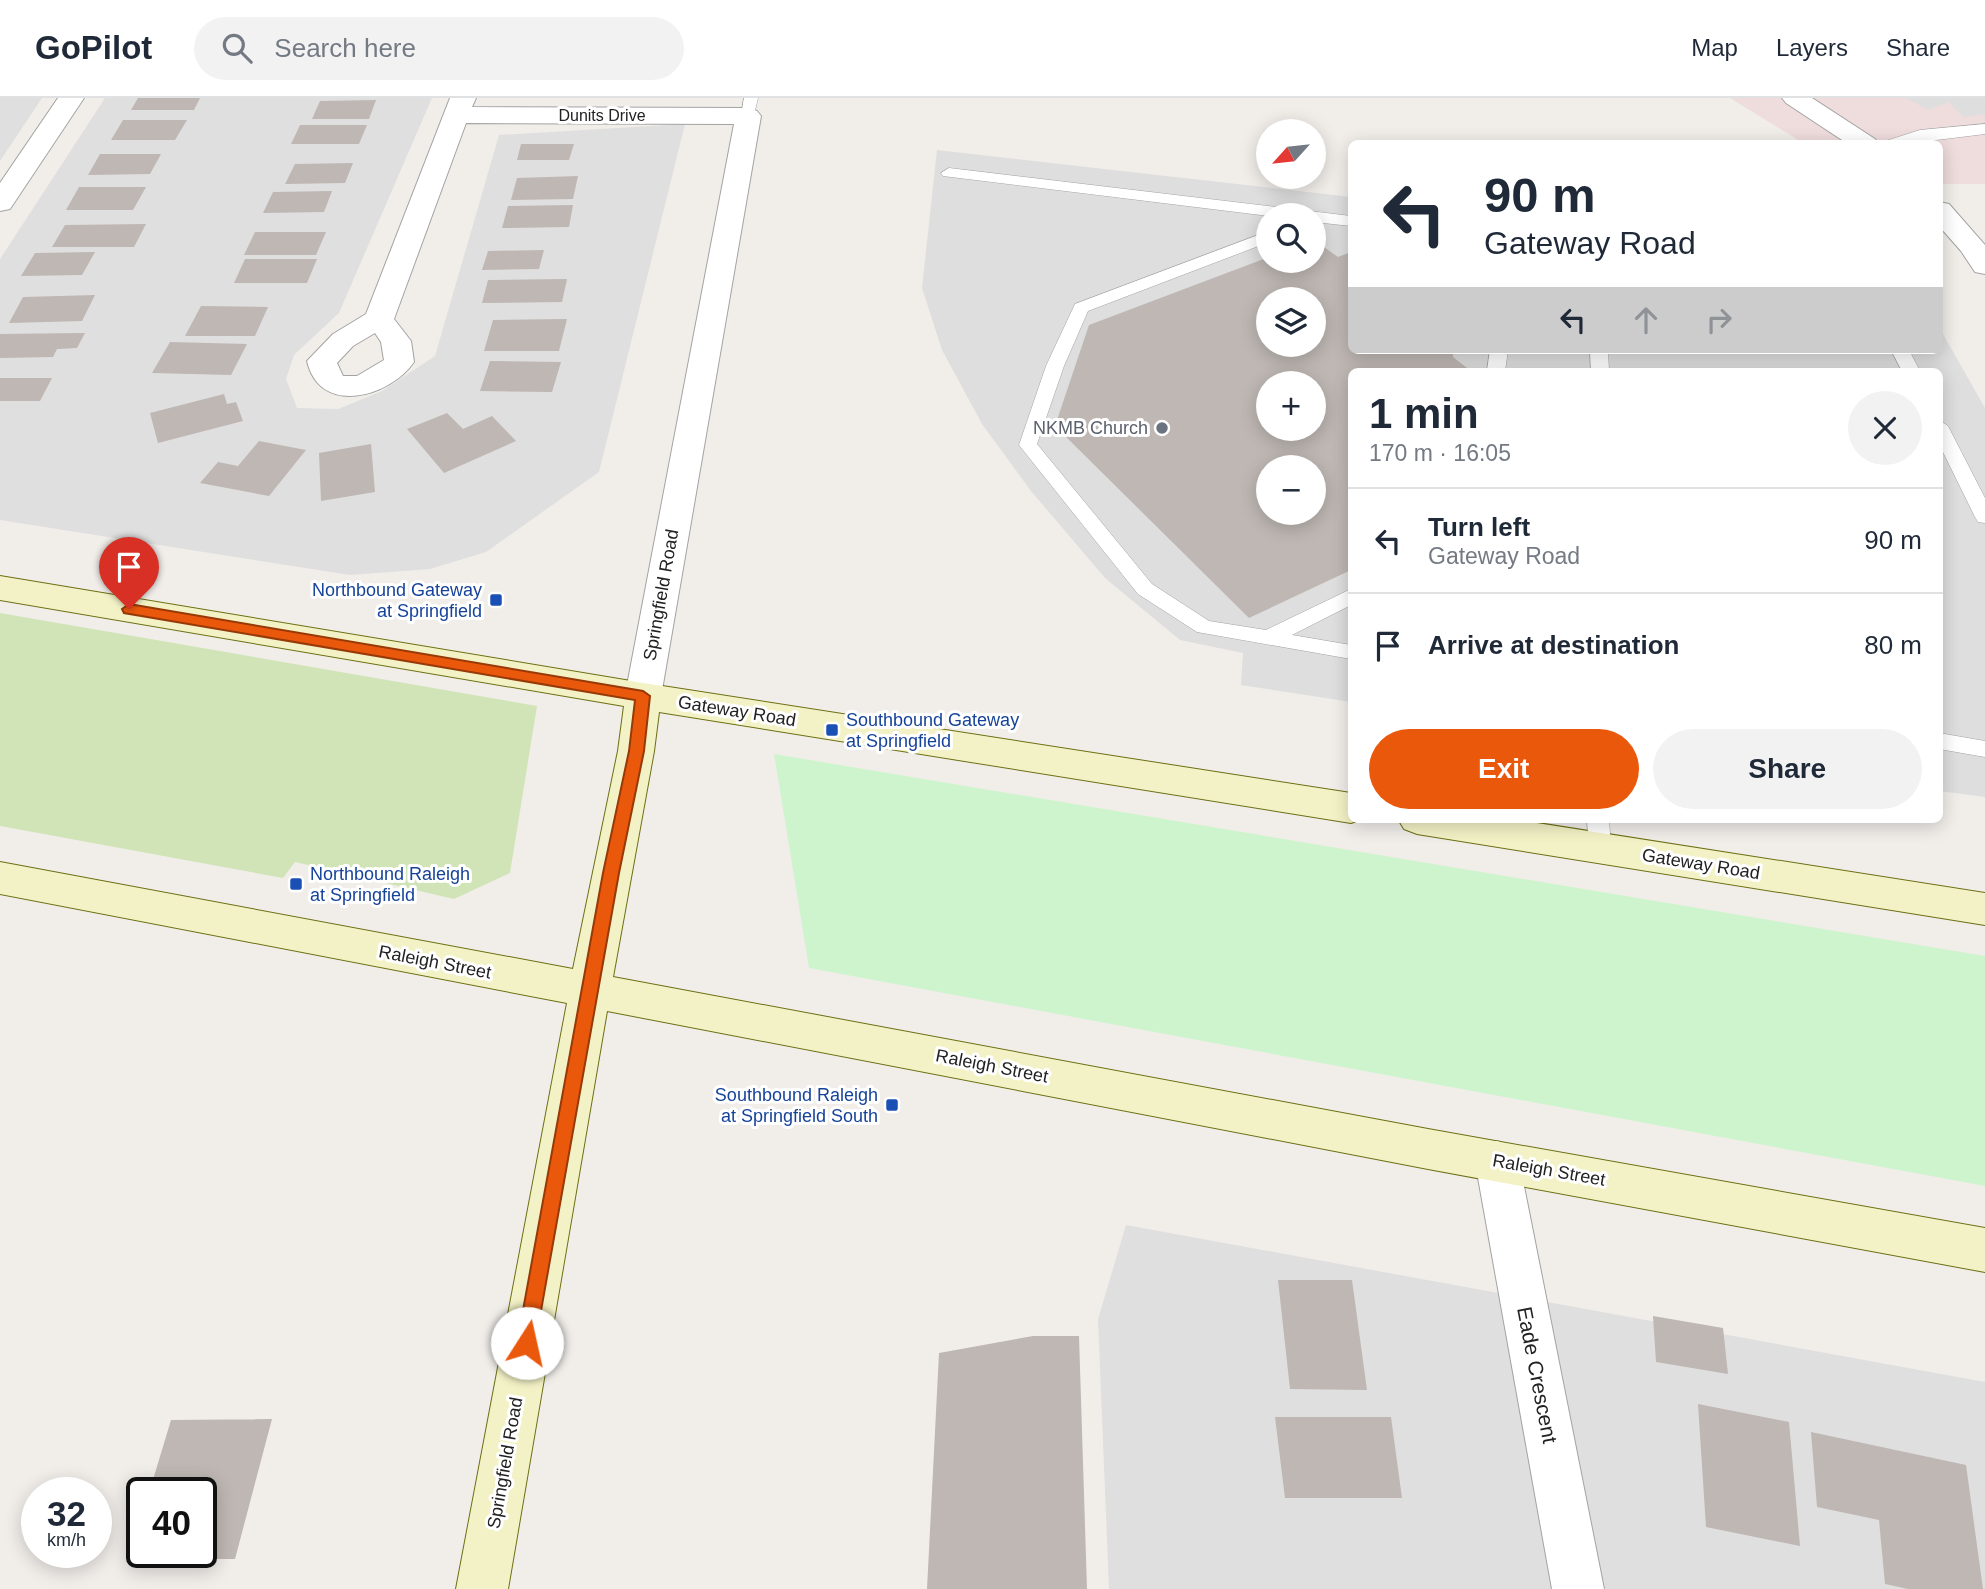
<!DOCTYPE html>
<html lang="en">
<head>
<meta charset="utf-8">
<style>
  :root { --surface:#fff; --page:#f2f2f3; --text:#1f2937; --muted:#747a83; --line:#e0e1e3; --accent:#ea580c }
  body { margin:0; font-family:Arial,sans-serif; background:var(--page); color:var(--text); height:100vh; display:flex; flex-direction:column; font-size:26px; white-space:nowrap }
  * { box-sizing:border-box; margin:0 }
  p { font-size:23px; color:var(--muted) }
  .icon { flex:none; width:38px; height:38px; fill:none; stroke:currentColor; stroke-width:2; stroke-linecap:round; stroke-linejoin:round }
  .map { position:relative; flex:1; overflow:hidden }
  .details { position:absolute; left:1348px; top:270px; width:595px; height:455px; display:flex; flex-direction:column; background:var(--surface); border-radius:10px; box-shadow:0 4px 18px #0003 }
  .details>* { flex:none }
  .top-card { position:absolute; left:1348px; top:42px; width:595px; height:214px; border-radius:10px; box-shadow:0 4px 18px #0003; background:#fff; color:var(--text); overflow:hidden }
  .needle { width:46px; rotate:243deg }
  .tools { position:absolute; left:1256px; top:21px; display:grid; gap:14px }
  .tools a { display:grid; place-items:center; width:70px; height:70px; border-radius:50%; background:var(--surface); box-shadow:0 4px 18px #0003; font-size:35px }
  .speed { position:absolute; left:21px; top:1379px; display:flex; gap:14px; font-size:35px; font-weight:700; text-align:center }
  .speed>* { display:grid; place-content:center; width:91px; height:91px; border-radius:50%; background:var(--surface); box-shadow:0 4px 18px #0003; line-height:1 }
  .speed small { font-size:18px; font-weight:400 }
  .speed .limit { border:4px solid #111; border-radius:10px; background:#fff; color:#111 }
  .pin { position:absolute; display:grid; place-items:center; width:60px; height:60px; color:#fff; margin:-72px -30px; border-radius:50% 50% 50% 0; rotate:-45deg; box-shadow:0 0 7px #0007 }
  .pin .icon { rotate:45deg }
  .me { position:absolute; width:77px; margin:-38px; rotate:10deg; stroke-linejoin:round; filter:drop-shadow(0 0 5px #0008) }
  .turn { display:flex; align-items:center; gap:24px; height:147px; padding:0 21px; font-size:32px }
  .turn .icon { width:91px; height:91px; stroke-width:2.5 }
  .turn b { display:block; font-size:49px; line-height:60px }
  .lanes { display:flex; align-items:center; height:66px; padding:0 21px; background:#0003; justify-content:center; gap:35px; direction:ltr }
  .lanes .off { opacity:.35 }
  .round { display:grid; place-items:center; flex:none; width:74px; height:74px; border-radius:37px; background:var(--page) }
  .overview { display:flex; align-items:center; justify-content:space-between; height:119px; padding:0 21px }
  h1 { font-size:42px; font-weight:600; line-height:52px }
  .cta { display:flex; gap:14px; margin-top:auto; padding:14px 21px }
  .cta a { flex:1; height:80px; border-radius:42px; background:var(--accent); color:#fff; font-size:28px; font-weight:600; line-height:80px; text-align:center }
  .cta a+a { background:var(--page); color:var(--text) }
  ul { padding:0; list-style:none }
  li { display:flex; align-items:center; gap:21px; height:105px; padding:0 21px; border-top:2px solid var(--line) }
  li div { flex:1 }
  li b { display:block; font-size:26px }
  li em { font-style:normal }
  header { display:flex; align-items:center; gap:42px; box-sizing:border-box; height:98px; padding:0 35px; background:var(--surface); border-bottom:2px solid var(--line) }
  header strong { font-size:33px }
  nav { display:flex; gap:38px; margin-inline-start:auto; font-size:24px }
  .search { width:490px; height:63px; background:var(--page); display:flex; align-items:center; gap:18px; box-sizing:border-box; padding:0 24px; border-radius:38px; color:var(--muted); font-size:26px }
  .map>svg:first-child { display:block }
  .residential { fill:#e0dfdf }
  .commercial { fill:#efdcdd }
  .grass { fill:#d1e4b7 }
  .park { fill:#cef4ce }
  .parking { fill:#dedede; fill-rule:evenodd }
  .building { fill:#beb7b3; fill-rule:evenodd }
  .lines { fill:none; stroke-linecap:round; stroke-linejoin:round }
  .lane-casing { stroke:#a3a3a3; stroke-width:1 }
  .street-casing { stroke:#a3a3a3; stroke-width:2 }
  .secondary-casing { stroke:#6d6f13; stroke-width:2 }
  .lane { fill:#fff; fill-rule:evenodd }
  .street { fill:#fff; fill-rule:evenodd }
  .secondary { fill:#f3f2c6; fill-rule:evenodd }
  .route { fill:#ea580c; stroke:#983908; stroke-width:2 }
  .worship-dot { fill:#6b7280; stroke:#fff; stroke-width:2.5 }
  .transit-dot { fill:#1a4fb4; stroke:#fff; stroke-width:2.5 }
  .labels { text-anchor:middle; stroke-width:6; stroke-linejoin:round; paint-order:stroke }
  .far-street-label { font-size:16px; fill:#222; stroke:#fff }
  .worship-label { font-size:18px; fill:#5b616d; stroke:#fff; text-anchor:end }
  .transit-label { font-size:18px; fill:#164399; stroke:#fff; text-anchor:end }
  .street-label { font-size:18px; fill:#222; stroke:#fff }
  .near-street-label { font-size:21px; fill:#222; stroke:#fff }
</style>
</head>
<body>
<header>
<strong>GoPilot</strong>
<div class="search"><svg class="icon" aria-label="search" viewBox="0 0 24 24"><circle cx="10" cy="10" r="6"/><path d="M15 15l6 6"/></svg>Search here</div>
<nav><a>Map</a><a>Layers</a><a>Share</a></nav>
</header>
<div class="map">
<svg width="1985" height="1491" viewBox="0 0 1985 1491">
  <rect width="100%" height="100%" fill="#f1eeea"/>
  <path class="residential" d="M0,0H42L0,63Z
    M105,0H432L339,215L294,257L286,281L297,310L338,311L382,293L435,258L499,37L685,26L599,374L486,454L430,471L350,477L0,422V161Z
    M1126,1127L1985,1284V1491H1109L1098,1221Z"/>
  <path class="commercial" d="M1730,0H1985V86H1939V46L1803,45Z"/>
  <path class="grass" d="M0,515L537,608L510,775L454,801L295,764L283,780L0,728Z"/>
  <path class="park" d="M774,656L1985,858V1088L809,870Z"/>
  <path class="parking" d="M1906,0H1985V16L1963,19L1949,4L1928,12Z
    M937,52L1351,99V252H1939V229L1985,310V699L1939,693V273H1351V604L1241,587L1243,555L1180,542L1105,480L1031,393L982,326L942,252L922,190ZM1269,117H1314V163H1269ZM1269,201H1314V247H1269ZM1269,285H1314V331H1269ZM1269,369H1314V415H1269Z"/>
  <path class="building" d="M138,0H200L194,12H131Z
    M376,2L369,21H312L320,3Z
    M123,22H187L175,42H111Z
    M300,27H367L359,46H291Z
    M521,46H574L569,62H517Z
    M100,56H161L150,76L88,77Z
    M353,65L345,85L285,86L295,66Z
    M578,78L573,101L511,102L517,80Z
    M79,89H146L133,112H66Z
    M332,93L324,114L263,115L273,94Z
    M573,107L569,129L502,130L508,108Z
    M146,126L134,149H52L65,127Z
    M255,134H326L316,157H244Z
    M1314,142L1338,159L1351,154V252H1453V259L1471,273H1351V472L1249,520L1055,328L1089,227L1269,159V163H1314ZM1269,201H1314V247H1269ZM1269,285H1314V331H1269ZM1269,369H1314V415H1269Z
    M544,152L539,171L482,172L488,153Z
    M95,154L82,177L21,178L35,155Z
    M245,161H317L307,185H234Z
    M567,181L562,204L482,205L488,182Z
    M95,197L82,223L9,225L23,199Z
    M201,208L268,209L255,238H185Z
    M567,221L559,253H484L493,222Z
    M85,235L77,250L57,251L53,259L0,260V236Z
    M170,244L247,246L231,277L152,275Z
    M490,263L561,264L552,294L480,293Z
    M0,280H52L40,303H0Z
    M224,296L227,306L236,304L243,323L158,345L150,315Z
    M447,315L463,331L492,318L516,343L444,375L407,331Z
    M259,343L306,352L269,398L200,385L218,364L238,368Z
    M371,346L375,394L321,403L319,355Z
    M1278,1182H1352L1367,1292L1290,1291Z
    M1653,1218L1723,1230L1728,1276L1656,1264Z
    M1033,1238H1079L1087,1491H927L939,1255Z
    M1698,1306L1789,1324L1800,1448L1706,1429Z
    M1275,1319H1391L1402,1400H1285Z
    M272,1321L235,1461H129L141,1421L142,1454H201V1395H149L171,1322Z
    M1811,1334L1966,1367L1983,1491H1908L1885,1486L1879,1422L1817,1409Z"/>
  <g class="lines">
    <defs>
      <path id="lane" d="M744,0H758L753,21L748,22L741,18Z
        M1985,26V36L1904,46H1876L1920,32Z
        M949,70L1351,118V128L1314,124V117L1269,118L943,78L941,75Z
        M1269,133V144L1088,213L1064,268L1037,346L1152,486L1209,523L1266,532L1351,491V507L1292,537L1351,547V561L1197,534L1138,496L1019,347L1046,268L1075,206Z
        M1490,252H1508L1505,273H1487Z
        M1590,252H1608L1609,273H1591Z
        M1891,252H1909L1920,273H1902Z
        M1939,322L1948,328L1985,400V425L1978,424L1975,419L1939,346Z
        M1939,635L1985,643V659L1939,651Z
        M1587,721H1609L1611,750L1608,756L1600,759L1592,756L1589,750Z"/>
      <path id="street" d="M58,0H84L10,111L0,113V85Z
        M450,0H476L472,9L748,10L757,13L761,18L661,598L656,607L643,611L630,607L625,598L734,26L466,25L394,221L411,243L414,264C390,299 320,319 307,263L333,236L366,216ZM375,235L381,244L384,262L357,278H343L337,265L353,248Z
        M1782,0H1812L1875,41L1879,46H1848L1786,5Z
        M1939,104L1949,106L1985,147V176L1975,174L1961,153L1939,128Z
        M1497,1043L1513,1049L1519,1063L1604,1491H1552L1475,1063L1481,1049Z"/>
      <path id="secondary" d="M0,478L643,585L1351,695V721H1362L1351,725L659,614L654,653L613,879L1428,1031L1985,1130V1174L1428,1071L607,913L508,1491H456L567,905L0,796V764L573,871L618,653L624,608L0,502Z
        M1398,721H1512L1985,795V827L1417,736L1404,731Z"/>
    </defs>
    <use href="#lane" class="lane-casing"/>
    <use href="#street" class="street-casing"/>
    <use href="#secondary" class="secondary-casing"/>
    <use href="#lane" class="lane"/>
    <use href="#street" class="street"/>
    <use href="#secondary" class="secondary"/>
  </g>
  <path class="route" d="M129,506L643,593L650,598L644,653L619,775L534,1252L527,1254L520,1252L517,1245L603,775L629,653L635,602L124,515L122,511Z"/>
  <circle class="worship-dot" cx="1162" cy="330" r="7"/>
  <g class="transit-dot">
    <rect x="489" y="495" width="14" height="14" rx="3.5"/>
    <rect x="825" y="625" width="14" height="14" rx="3.5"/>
    <rect x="289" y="779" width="14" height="14" rx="3.5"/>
    <rect x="885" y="1000" width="14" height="14" rx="3.5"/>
  </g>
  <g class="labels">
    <g class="far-street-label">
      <text x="602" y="23">Dunits Drive</text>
    </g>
    <g class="worship-label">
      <text x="1148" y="336">NKMB Church</text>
    </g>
    <g class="transit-label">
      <text x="482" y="498">Northbound Gateway<tspan x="482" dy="21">at Springfield</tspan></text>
      <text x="846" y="628" text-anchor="start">Southbound Gateway<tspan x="846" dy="21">at Springfield</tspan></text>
      <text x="310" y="782" text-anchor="start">Northbound Raleigh<tspan x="310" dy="21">at Springfield</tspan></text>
      <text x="878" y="1003">Southbound Raleigh<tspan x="878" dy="21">at Springfield South</tspan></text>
    </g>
    <g class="street-label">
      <text transform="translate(661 497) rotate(-80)" y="6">Springfield Road</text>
      <text transform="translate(737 613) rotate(9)" y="6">Gateway Road</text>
      <text transform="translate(1701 766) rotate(9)" y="6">Gateway Road</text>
      <text transform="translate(435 864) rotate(11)" y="6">Raleigh Street</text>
      <text transform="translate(992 968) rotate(11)" y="6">Raleigh Street</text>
      <text transform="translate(1549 1072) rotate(10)" y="6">Raleigh Street</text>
      <text transform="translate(505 1365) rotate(-80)" y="6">Springfield Road</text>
    </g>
    <g class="near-street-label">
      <text transform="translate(1537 1277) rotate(79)" y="7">Eade Crescent</text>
    </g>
  </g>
</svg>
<div class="tools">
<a><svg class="needle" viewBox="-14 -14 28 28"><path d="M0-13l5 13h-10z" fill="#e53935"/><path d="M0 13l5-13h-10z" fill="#747a83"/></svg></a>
<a><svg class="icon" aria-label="search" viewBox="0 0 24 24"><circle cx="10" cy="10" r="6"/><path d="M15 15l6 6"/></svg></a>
<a><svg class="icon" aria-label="layers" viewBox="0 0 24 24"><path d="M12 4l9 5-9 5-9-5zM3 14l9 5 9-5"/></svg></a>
<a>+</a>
<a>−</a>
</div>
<div class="speed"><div>32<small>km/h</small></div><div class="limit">40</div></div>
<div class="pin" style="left:129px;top:511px;background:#d93025"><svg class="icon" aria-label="arrive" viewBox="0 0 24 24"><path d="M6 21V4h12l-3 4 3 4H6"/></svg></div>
<svg class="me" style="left:527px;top:1245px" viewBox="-20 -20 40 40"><circle r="19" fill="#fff"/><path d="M0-13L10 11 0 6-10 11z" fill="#ea580c"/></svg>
<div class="top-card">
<div class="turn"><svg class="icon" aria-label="left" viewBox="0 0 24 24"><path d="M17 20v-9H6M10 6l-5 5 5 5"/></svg><div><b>90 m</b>Gateway Road</div></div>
<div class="lanes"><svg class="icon" aria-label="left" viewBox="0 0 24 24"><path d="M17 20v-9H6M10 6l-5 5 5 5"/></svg><svg class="icon off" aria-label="ahead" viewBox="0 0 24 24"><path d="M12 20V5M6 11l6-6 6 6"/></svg><svg class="icon off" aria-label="right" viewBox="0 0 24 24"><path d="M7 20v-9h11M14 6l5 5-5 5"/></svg></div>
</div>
<section class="details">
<div class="overview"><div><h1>1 min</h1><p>170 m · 16:05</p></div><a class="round"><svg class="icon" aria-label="close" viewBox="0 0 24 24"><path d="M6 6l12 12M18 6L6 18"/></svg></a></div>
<ul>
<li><svg class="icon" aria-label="left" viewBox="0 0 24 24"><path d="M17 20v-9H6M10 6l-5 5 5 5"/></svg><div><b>Turn left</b><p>Gateway Road</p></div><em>90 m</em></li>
<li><svg class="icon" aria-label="arrive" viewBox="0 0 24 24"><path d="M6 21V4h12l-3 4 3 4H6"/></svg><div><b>Arrive at destination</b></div><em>80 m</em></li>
</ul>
<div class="cta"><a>Exit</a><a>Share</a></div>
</section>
</div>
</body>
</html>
